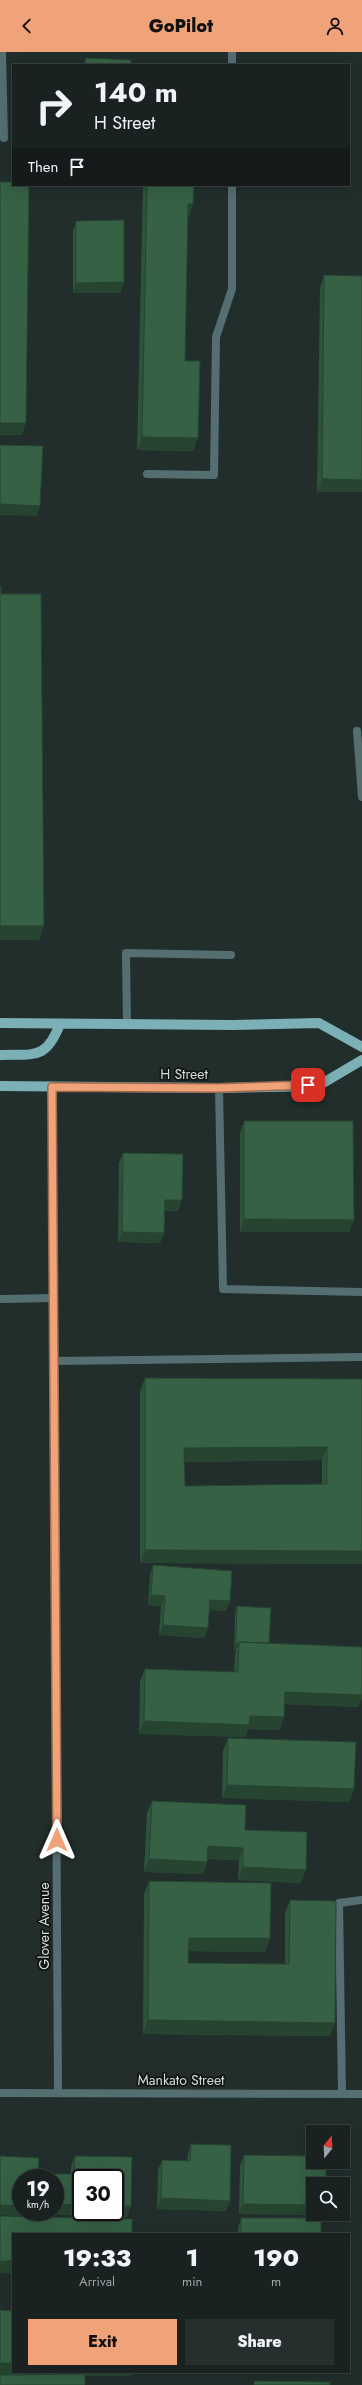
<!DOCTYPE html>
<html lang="en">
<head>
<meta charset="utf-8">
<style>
  :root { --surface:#192221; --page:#262f2e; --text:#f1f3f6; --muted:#9fa4a5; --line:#373f3f; --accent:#f0a279 }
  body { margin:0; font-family:Jost,sans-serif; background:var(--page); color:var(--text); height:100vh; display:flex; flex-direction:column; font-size:15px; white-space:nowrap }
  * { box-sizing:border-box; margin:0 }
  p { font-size:13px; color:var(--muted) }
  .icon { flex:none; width:22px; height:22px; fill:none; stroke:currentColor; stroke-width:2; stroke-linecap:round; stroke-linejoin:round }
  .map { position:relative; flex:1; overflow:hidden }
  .side { position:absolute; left:12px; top:2181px; width:338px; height:140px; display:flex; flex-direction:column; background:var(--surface); border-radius:0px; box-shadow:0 4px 16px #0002,0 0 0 1px var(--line) }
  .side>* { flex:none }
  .top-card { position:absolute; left:12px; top:12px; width:338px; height:122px; border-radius:0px; box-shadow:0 4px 16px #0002,0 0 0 1px var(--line); background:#192221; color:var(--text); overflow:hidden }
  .needle { width:26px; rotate:18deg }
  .fabs { position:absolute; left:306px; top:2073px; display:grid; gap:8px }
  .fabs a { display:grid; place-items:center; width:44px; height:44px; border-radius:0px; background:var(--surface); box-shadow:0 4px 16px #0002,0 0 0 1px var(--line); font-size:20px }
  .speed { position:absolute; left:12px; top:2117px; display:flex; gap:8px; font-size:20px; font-weight:700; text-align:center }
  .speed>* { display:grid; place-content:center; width:52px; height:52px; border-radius:50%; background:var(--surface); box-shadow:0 4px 16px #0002,0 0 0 1px var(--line); line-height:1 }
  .speed small { font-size:10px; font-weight:400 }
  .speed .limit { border:2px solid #111; border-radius:6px; background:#fff; color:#111 }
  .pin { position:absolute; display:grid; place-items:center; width:34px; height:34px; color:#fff; margin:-17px; border-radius:8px; box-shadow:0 2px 6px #0006 }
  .me { position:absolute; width:44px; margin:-22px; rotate:0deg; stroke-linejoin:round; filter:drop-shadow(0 0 3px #0008) }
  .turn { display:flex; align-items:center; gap:14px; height:84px; padding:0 16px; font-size:18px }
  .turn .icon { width:52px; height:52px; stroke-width:2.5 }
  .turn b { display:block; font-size:28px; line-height:34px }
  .then { display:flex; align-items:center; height:38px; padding:0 16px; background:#0003; gap:8px; font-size:15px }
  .eta { display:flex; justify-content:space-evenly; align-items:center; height:68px; text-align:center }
  .eta b { font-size:24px; font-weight:800; line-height:28px }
  .cta { display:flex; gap:8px; margin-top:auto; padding:8px 16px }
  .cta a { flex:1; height:46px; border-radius:0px; background:var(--accent); color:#111; font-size:16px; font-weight:800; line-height:46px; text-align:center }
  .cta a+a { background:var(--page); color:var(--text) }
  header { display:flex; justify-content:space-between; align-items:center; height:52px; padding:0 16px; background:var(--accent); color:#111; font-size:18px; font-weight:800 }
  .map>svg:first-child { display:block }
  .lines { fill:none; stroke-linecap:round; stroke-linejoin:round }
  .lane { stroke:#556e71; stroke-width:8 }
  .street { stroke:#556e71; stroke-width:8 }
  .primary { stroke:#7bb0b7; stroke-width:10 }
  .wall { fill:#2e533b; fill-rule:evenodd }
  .shaded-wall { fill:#264430 }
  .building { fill:#366145; stroke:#264430; fill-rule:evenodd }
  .route-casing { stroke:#9c694f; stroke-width:10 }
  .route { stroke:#f0a279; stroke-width:7 }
  .labels { text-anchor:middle; stroke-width:3.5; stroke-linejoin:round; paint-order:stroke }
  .street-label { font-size:14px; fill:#d4dddb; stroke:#0f1514 }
</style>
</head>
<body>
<header><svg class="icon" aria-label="back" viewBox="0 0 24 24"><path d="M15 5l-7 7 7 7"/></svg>GoPilot<svg class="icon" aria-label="person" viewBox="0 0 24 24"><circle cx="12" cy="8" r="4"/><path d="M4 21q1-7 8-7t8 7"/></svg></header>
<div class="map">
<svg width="362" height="2333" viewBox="0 0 362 2333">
  <rect width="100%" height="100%" fill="#212e2c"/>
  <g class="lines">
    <path class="lane" d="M2,0L4,86
      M232,0V13
      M147,422L214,423L216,285L232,237V133
      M357,679L362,745
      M127,972L126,901L231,903
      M219,1036L223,1237L362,1240
      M0,1247L53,1246
      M55,1309L362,1305
      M342,2042L339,1851L362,1848"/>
    <path class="street" d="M52,1035L58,2041
      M0,2041L362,2042"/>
    <path class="primary" d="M0,971L233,973L319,971L362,995
      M0,1003C35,1002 46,1008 60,972
      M0,1034L219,1036L318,1034L362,1008"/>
  </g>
  <path class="wall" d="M86,6L131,13H83Z
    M143,133H194L189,164H188L185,309L193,399L137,398Z
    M76,169L124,230L120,241H73V179Z
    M324,223L362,440H317L320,236Z
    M244,1069L349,1180H240V1081Z
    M123,1101L178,1159H165L164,1181L160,1191L118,1190L119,1111Z
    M145,1326L362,1327V1512L140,1511V1340ZM322,1408V1432L185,1434L184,1410Z
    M153,1513L226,1559L209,1558L208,1576L204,1586L159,1583L161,1554L148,1553L150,1523Z
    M237,1554L269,1591L362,1595V1646L358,1655L285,1652L280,1678L248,1677L245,1685L139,1682L140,1629L145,1617L234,1620L235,1603L236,1598H234L235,1560Z
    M228,1686L354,1737L349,1750L222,1746L223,1699Z
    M152,1749L245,1778L301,1831L238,1828L239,1808L207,1807L203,1822L144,1820L147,1761Z
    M149,1829L270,1886L265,1900L189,1899L188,1911L285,1912V1861L290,1848L330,1984L143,1982L144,1842Z
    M191,2092L226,2159L157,2157L158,2118L162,2108H187L188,2102Z
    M244,2103L322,2163L239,2162L240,2113Z
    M75,2104L127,2165L50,2162V2160H55V2126H53L55,2122H71V2114Z
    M241,2166L321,2182H238V2176Z"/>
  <path class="shaded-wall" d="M188,152H193L189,164H184Z
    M124,230L120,241H73L76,231Z
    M0,371H26L22,383H0Z
    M142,385L198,386L193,399L137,398Z
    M322,427L362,428V440H317Z
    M0,452L40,454L37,464L0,463Z
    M0,874H44L39,888H0Z
    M165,1148H182L178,1159H161Z
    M244,1167L354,1168L349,1180H240Z
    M122,1180L164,1181L160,1191L118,1190Z
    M327,1395L322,1408L179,1410L184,1396Z
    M145,1498L362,1499V1512L140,1511Z
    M151,1543L165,1544L161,1554L148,1553Z
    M210,1548L230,1549L226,1559L206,1558Z
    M163,1573L208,1576L204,1586L159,1583Z
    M236,1591L239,1592L236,1598H234Z
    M285,1640L362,1643V1646L358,1655L281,1652Z
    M250,1664L284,1665L280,1678L248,1677L245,1685L139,1682L144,1669Z
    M227,1733L354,1737L349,1750L222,1746Z
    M208,1794L243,1796L239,1808L203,1807Z
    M149,1807L207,1810L203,1822L144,1820Z
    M243,1815L306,1818L301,1831L238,1828Z
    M189,1886H270L265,1900L184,1899Z
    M148,1968L335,1971L330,1984L143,1982Z
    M161,2146L230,2149L226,2159L157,2157Z
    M55,2152L81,2153V2160H115V2154H131L127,2165L50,2162L51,2160H55Z
    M243,2152L313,2153V2162H322V2163L239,2162Z
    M0,2153L21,2154V2160H35L33,2165L0,2163Z
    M0,2209H13V2222L0,2221Z
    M0,2311H13V2320H133L131,2324H0Z"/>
  <path class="building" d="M86,6L131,8V13H85Z
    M0,130H13V133H29L26,371H0Z
    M147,133H194L193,152H188L185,309H200L198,386L142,385Z
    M124,168V230L76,231V169Z
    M324,223L362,224V428L322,427Z
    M0,393L43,394L40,454L0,452Z
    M0,534H1V542H41L44,874H0Z
    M244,1069H353L354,1168L244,1167Z
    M123,1101L183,1102L182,1148H165L164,1181L122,1180Z
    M145,1326L362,1327V1499L145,1498ZM327,1395V1432L185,1434L184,1396Z
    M153,1513L232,1519L230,1549L210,1548L208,1576L163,1573L165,1544L151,1543Z
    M237,1554L271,1556L269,1591L239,1590V1592L236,1591Z
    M239,1590L362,1595V1643L285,1640L284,1665L250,1664L249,1673L144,1669L145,1617L238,1620Z
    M228,1686L356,1690L354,1737L227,1733Z
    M152,1749L246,1753L245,1778L307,1780L306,1818L243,1815V1796L208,1794L207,1810L149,1807Z
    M149,1829L271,1831L270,1886H189L188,1911L289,1912L290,1848L336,1849L335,1971L148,1968Z
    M191,2092L231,2093L230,2149L161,2146L162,2108L190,2109Z
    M244,2103L313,2104V2110H326V2132H313V2153L243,2152Z
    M0,2104L39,2106L38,2126H21V2154L0,2153Z
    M75,2104L132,2105L131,2154H115V2126H81V2153L55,2152V2122H74Z
    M0,2164L132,2167V2182H13V2209H0Z
    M241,2166H321V2182H241Z
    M0,2258L13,2259V2311H0Z
    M85,2322V2333H0V2323Z
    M254,2329L330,2330V2333H254Z"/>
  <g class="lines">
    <defs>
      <path id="route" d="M57,1788L52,1035L219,1036L308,1033"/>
    </defs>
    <use href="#route" class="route-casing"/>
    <use href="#route" class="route"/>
  </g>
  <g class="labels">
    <g class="street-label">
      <text x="184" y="1027">H Street</text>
      <text transform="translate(44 1874) rotate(-90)" y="5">Glover Avenue</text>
      <text x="181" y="2033">Mankato Street</text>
    </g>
  </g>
</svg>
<div class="fabs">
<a><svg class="needle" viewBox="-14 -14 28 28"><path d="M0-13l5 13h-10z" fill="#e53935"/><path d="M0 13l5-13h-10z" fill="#9fa4a5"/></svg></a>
<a><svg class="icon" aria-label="search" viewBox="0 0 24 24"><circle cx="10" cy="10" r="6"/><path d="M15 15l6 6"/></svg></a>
</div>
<div class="speed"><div>19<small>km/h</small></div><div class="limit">30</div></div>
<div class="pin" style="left:308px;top:1033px;background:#d93025"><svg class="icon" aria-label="arrive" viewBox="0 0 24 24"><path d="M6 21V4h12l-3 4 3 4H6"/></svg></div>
<svg class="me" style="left:57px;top:1788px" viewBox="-20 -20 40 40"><path d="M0-17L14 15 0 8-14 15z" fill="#f0a279" stroke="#fff" stroke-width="4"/></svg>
<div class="top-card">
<div class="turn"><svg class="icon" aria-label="right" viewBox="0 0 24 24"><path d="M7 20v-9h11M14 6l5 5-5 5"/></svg><div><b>140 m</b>H Street</div></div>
<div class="then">Then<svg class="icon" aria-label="arrive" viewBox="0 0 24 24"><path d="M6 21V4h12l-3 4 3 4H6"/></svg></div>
</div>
<section class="side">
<div class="eta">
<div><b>19:33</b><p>Arrival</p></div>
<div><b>1</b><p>min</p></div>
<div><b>190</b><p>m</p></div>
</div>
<div class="cta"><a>Exit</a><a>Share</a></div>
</section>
</div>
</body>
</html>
